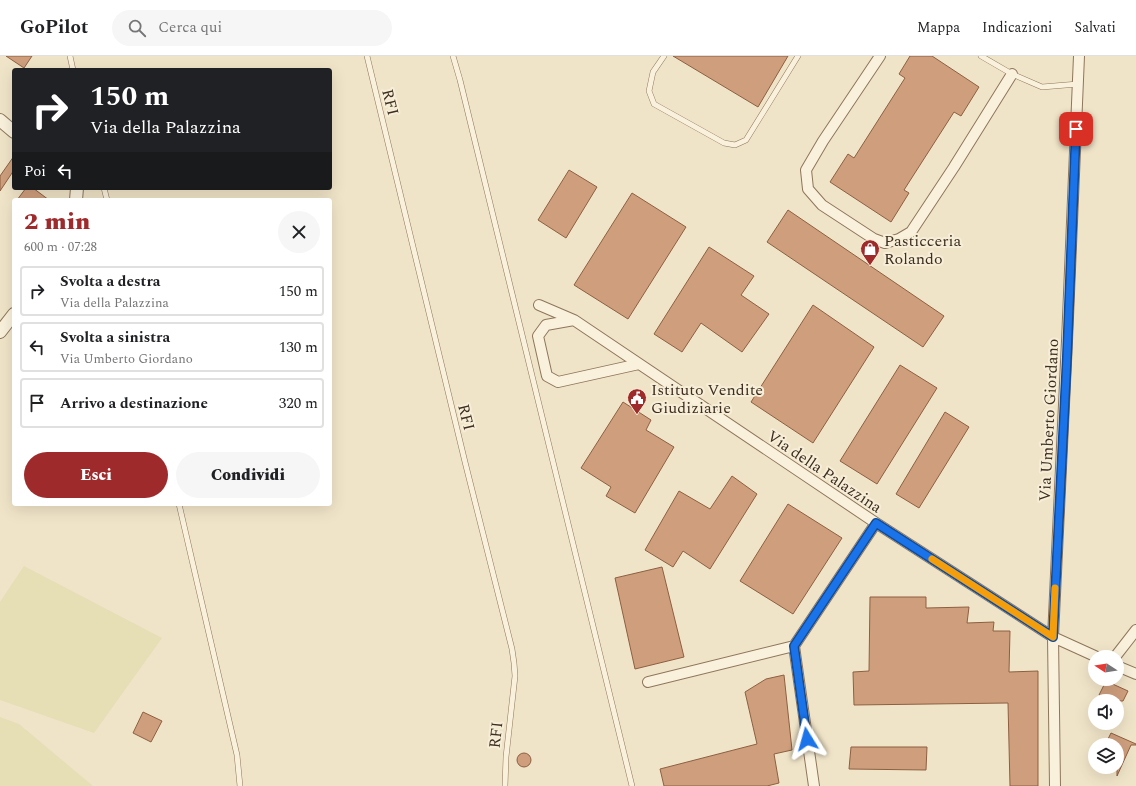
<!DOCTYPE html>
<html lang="it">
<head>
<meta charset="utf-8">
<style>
  :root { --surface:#fff; --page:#f6f6f6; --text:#202124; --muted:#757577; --line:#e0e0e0; --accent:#9e2a2b }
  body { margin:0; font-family:Spectral,serif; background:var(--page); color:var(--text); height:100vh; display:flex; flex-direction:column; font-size:15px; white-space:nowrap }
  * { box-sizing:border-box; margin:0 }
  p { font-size:13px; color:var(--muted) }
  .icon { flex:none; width:22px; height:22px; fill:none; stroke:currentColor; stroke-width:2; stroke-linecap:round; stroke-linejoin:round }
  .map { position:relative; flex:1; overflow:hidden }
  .side { position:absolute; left:12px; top:142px; width:320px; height:308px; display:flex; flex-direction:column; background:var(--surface); border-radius:4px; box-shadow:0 4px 16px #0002 }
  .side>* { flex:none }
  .guide { position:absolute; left:12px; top:12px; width:320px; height:122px; border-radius:4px; box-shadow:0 4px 16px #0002; background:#202124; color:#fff; overflow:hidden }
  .needle { width:26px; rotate:282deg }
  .tools { position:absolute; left:1088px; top:594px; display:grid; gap:8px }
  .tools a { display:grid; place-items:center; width:36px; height:36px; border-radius:50%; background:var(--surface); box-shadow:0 4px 16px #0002; font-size:20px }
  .pin { position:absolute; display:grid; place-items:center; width:34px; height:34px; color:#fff; margin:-17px; border-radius:8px; box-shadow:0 2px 6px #0006 }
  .me { position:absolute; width:44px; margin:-22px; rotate:352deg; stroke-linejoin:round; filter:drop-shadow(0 0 3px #0008) }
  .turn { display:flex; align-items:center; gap:14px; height:84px; padding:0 12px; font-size:18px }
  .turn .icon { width:52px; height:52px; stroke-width:2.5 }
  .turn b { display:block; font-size:28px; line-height:34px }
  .then { display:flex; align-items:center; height:38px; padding:0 12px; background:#0003; gap:8px; font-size:15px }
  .round { display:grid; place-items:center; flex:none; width:42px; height:42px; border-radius:21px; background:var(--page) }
  .headline { display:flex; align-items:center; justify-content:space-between; height:68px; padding:0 12px }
  h1 { font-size:24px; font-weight:800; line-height:30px; color:var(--accent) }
  .action { display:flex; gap:8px; margin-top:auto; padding:8px 12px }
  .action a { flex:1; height:46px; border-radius:24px; background:var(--accent); color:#fff; font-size:16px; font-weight:800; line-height:46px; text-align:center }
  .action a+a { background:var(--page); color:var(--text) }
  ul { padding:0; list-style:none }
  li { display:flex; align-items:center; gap:12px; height:50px; margin:0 8px 6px; padding:0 4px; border:2px solid var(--line); border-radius:4px }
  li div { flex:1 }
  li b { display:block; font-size:15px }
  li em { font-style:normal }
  header { display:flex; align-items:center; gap:24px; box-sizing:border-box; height:56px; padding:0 20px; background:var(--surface); border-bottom:1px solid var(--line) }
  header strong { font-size:19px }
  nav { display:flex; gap:22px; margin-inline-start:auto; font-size:14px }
  .search { width:280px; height:36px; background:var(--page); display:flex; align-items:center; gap:10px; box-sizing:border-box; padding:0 14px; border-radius:22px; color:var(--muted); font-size:15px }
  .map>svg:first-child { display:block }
  .farmland { fill:#e6deb5 }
  .building { fill:#cf9f7d; stroke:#8d5f41 }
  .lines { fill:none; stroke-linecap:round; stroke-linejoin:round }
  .service-casing { stroke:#8d765c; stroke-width:6 }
  .minor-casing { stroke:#8d765c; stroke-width:12 }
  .tertiary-casing { stroke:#8d765c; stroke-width:14 }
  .service { stroke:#faf1dc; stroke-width:5 }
  .minor { stroke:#faf1dc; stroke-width:10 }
  .tertiary { stroke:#faf1dc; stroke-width:12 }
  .route-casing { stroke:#114b97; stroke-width:10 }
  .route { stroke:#1a73e8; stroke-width:7 }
  .slow { stroke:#f59e0b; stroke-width:7 }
  .labels { text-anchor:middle; stroke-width:4; stroke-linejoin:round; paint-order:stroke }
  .street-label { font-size:16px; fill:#3d2e20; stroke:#f7eed8 }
  .poi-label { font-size:16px; fill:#3d2e20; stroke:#f7eed8; text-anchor:start }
</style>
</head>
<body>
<header>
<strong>GoPilot</strong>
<div class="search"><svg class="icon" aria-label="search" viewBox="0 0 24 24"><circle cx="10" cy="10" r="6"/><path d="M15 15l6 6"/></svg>Cerca qui</div>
<nav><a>Mappa</a><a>Indicazioni</a><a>Salvati</a></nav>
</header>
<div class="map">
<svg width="1136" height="730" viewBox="0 0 1136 730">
  <rect width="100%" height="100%" fill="#f0e4c8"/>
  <path class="farmland" d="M24,510L162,582L94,677L0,644V546Z
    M0,661L19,668L93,730H0Z"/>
  <path class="building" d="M6,0H32L24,12Z
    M673,0H788L758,51Z
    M910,0H932L979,31L961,60L954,56L904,134L909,137L891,166L830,126L848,98L854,102L905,22L899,18Z
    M14,100V114L0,135V120Z
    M569,114L597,131L566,182L538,164Z
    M26,132H33L49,144H17Z
    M632,137L686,171L628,263L574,229Z
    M788,154L944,260L923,291L767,186Z
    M709,191L754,220L741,239L769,258L742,296L701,267L682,296L654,278Z
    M813,249L874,291L813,387L751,346Z
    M900,309L937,332L877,428L840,405Z
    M623,346L651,364L646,374L674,391L635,457L606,440L611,431L581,412Z
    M945,356L969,371L919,452L896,438Z
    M732,420L757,438L710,513L683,495L673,511L645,494L679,435L710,453Z
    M788,448L842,482L793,558L740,525Z
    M662,511L684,601L635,613L615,522Z
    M870,541H926V552L969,551L967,567L994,566L993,575H1010L1009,616L1038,615V730H1010L1008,647L854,649L853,616L869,615Z
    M784,619L792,694L774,698L779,727L767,730H664L660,713L757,688L745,636L766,623Z
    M1106,625L1128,635L1123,645H1098L1100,640L1099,639Z
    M143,656L162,665L151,686L133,677Z
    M1111,677L1136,688V689H1131L1117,720V689H1105Z
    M851,691H927L926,714L849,713Z
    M517 704a7 7 0 1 1 14 0a7 7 0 1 1-14 0Z"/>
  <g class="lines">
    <defs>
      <path id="service" d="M70,0L73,14
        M367,0L465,406L512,593L514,607L515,620L506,701L505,730
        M453,0L460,24L632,730
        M664,0L653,16L649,35L654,48L724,87L735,89L746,84L798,0
        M981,0L1012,18L1042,31L1078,28
        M104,132L107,144
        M179,448L237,699L240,730"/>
      <path id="minor" d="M880,0L823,85L806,114L808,133L822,149L874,183L885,187L899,183L911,176L954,111L1012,18
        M539,249L574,264L876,467L1053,581L1097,601
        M574,264L546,269L538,280L547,320L558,326L639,308
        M1115,601L1136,574
        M1117,610L1136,618
        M648,626L794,590
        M814,730L794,590L876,467
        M1055,730L1053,581L1067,285L1079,0"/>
      <path id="tertiary" d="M0,64L14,76
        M76,144L77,132
        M0,276L14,258"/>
    </defs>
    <use href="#service" class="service-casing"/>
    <use href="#minor" class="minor-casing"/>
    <use href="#tertiary" class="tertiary-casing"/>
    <use href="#service" class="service"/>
    <use href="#minor" class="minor"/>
    <use href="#tertiary" class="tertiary"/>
  </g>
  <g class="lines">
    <defs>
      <path id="route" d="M807,683L794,590L876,467L1053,581L1067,301L1076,73"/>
    </defs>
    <use href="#route" class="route-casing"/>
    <use href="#route" class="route"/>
    <path class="slow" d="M932,503L1053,581L1055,532"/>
  </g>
  <defs>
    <symbol id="shop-pin" viewBox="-11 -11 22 30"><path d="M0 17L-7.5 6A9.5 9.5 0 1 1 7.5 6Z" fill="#9e2a2b" stroke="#f7eed8"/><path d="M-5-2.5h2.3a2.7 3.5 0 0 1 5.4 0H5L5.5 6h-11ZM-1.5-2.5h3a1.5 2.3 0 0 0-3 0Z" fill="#fff"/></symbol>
    <symbol id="civic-pin" viewBox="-11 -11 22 30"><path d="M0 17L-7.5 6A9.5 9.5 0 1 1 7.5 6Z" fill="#9e2a2b" stroke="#f7eed8"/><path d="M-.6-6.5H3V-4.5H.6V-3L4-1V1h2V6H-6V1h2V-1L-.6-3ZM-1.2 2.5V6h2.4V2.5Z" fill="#fff"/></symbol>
  </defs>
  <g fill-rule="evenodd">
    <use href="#shop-pin" x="859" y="182" width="22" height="30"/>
    <use href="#civic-pin" x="626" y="331" width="22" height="30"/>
  </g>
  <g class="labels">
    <g class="street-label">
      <text transform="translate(391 46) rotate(76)" y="6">RFI</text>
      <text transform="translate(467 361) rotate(76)" y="6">RFI</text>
      <text transform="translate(1048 364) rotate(-87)" y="6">Via Umberto Giordano</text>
      <text transform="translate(825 415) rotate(34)" y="6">Via della Palazzina</text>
      <text transform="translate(495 679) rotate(-84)" y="6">RFI</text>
    </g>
    <g class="poi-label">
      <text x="884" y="190">Pasticceria<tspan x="884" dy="18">Rolando</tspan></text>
      <text x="651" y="339">Istituto Vendite<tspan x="651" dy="18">Giudiziarie</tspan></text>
    </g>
  </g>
</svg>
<div class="tools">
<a><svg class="needle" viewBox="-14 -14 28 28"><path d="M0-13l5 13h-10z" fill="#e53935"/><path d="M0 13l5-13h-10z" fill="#757577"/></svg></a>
<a><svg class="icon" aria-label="sound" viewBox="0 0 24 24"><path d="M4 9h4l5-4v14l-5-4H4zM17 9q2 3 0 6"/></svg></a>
<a><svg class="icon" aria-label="layers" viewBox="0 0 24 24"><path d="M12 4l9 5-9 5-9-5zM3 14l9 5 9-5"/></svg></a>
</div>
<div class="pin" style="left:1076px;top:73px;background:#d93025"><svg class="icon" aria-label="arrive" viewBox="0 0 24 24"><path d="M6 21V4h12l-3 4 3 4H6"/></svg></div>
<svg class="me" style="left:807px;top:683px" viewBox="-20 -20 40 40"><path d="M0-17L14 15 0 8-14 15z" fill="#1a73e8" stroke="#fff" stroke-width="4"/></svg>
<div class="guide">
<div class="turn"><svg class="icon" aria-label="right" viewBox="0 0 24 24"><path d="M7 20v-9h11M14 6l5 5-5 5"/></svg><div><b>150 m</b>Via della Palazzina</div></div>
<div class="then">Poi<svg class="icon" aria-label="left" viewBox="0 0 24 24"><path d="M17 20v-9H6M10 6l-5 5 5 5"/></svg></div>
</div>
<section class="side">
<div class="headline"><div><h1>2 min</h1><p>600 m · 07:28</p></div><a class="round"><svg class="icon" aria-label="close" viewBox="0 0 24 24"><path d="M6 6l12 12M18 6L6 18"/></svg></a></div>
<ul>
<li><svg class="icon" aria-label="right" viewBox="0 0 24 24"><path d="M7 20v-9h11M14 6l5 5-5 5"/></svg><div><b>Svolta a destra</b><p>Via della Palazzina</p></div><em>150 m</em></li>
<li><svg class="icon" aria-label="left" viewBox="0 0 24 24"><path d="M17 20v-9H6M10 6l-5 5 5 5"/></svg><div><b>Svolta a sinistra</b><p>Via Umberto Giordano</p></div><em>130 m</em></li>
<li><svg class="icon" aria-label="arrive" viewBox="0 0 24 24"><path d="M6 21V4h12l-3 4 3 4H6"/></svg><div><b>Arrivo a destinazione</b></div><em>320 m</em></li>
</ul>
<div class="action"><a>Esci</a><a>Condividi</a></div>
</section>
</div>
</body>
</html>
